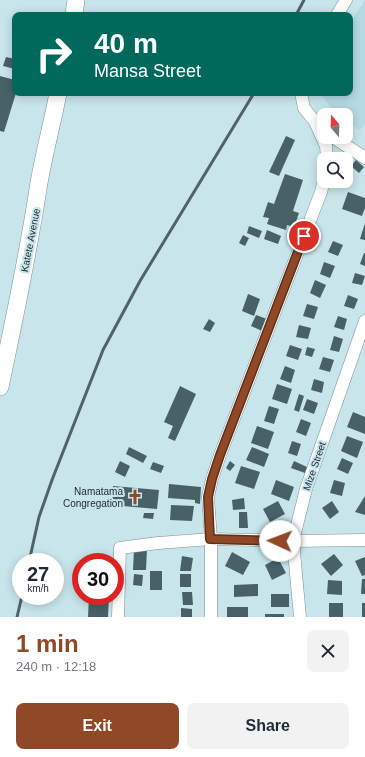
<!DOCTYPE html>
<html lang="en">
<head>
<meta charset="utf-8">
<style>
  :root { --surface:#fff; --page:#f2f2f3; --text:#1f2937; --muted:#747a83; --accent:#904826 }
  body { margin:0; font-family:Arial,sans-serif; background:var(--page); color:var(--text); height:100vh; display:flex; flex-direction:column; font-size:15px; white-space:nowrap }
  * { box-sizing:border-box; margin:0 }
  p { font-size:13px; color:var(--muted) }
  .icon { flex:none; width:22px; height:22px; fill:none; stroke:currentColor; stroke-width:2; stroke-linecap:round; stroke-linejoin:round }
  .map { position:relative; height:617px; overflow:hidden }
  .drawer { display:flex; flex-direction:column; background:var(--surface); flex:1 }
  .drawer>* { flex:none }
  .guide { position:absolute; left:12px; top:12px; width:341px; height:84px; border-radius:8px; box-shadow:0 2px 10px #0003; background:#00695c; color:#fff; overflow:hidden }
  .needle { width:26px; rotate:341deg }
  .buttons { position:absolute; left:317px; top:108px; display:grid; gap:8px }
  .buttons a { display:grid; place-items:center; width:36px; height:36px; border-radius:8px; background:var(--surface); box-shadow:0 2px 10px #0003; font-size:20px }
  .speed { position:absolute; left:12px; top:553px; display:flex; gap:8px; font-size:20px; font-weight:700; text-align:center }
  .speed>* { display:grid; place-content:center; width:52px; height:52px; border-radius:50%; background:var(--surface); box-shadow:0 2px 10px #0003; line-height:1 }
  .speed small { font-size:10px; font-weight:400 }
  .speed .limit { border:6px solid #d22; background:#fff; color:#111 }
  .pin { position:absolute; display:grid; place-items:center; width:34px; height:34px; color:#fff; margin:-17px; border:2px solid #fff; border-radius:50%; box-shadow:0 1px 4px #0007 }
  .me { position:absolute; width:44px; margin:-22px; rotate:272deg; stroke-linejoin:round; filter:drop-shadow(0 0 3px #0008) }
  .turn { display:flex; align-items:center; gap:14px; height:84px; padding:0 16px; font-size:18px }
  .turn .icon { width:52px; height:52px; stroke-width:2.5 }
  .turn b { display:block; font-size:28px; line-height:34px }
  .round { display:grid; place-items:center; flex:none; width:42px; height:42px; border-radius:8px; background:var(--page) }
  .head { display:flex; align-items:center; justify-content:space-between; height:68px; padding:0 16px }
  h1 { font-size:24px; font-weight:700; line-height:30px; color:var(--accent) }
  .cta { display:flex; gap:8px; margin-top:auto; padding:8px 16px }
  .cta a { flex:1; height:46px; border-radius:8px; background:var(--accent); color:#fff; font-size:16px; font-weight:700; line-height:46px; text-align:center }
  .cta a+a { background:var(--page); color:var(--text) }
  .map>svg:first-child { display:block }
  .built { fill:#b5dae3 }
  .building { fill:#486167 }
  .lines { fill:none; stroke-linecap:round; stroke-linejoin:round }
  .street-casing { stroke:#779298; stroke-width:13 }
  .secondary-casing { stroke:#779298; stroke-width:18 }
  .street { stroke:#fff; stroke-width:12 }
  .secondary { stroke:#fff; stroke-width:17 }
  .rail { stroke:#526267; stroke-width:3 }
  .route-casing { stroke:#5e2f19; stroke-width:10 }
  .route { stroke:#904826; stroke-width:7 }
  .labels { text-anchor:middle; stroke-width:4; stroke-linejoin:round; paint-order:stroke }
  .street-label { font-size:10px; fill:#1c272a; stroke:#c8e5ec }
  .poi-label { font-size:10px; fill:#1c272a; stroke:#c8e5ec; text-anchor:end }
</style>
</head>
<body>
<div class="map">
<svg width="365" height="617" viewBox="0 0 365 617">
  <rect width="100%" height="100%" fill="#c8e5ec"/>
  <path class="built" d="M365,0V125L359,130L346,120V115H340L332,109L320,93H350V23Z"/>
  <path class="building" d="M6,57L15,59V69L3,66Z
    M0,76L15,80L16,93L4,132L0,131Z
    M286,136L295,140L279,176L269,172Z
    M356,160L364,167L359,173L351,166Z
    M285,174L303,180L293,211L299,213L294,227L287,225L286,230L267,224L269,218L263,217L268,202L274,204Z
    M348,192L365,198V208L362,216L342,209Z
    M365,223V240L360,239Z
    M249,226L262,231L259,238L247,233Z
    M267,230L281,236L278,244L264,239Z
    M243,235L249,238L245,246L239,243Z
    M333,241L343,245L338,256L328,252Z
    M364,253H365V266L360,264Z
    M324,262L335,266L330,278L320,274Z
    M355,273L365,276L362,285L352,283Z
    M315,280L326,285L320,298L310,293Z
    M248,294L260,299L254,316L242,311Z
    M348,295L358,299L354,309L344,306Z
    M307,304L318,307L314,319L303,316Z
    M256,315L267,319L262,331L251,326Z
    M338,316L347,319L344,330L334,327Z
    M209,319L215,323L210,332L203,329Z
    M299,325L311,328L308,339L296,337Z
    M334,336L343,339L339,352L330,350Z
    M290,345L302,349L298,360L286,356Z
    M307,347L315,349L312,357L305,355Z
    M323,357L334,360L330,372L319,369Z
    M285,366L295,370L291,383L280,379Z
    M314,379L324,382L322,393L311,390Z
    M277,384L292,389L287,404L272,399Z
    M180,386L196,394L175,441L168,438L173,426L164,422Z
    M299,394L304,396L299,412L294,410Z
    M307,399L318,403L314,414L303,410Z
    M269,406L279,409L274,424L264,421Z
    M353,412L365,417V434L347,427Z
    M301,419L311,423L306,436L296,432Z
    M257,426L274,432L268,449L251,443Z
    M347,436L363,442L357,458L341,451Z
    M292,441L301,444L297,456L288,453Z
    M129,447L147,456L143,463L126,454Z
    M252,447L269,454L264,467L246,460Z
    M342,458L353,463L348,474L337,469Z
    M120,461L130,466L125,477L115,472Z
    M230,461L235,465L230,471L226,468Z
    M294,461L307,467L305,473L291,468Z
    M153,462L164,466L161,473L150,469Z
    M241,466L260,472L254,489L235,483Z
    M276,480L294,487L289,501L271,494Z
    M334,480L345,483L342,496L330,493Z
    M169,484L201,487L200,504L195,503V500L168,498Z
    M113,486L159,490L157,509L111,505Z
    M365,496V515L355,512Z
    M244,498L245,509L233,510L232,500Z
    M278,501L285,514L270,522L263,509Z
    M332,501L339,512L330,519L322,508Z
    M171,505L194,506L192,521L170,520Z
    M239,512H247L248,528H239Z
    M144,513H154L153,519L143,518Z
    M134,549H147L146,570H133Z
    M232,552L250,562L243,575L225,566Z
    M334,554L343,565L331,576L321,564Z
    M182,556L193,558L191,571H180Z
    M365,557V575L362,576L355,561Z
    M278,558L286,573L272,580L265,565Z
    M150,571H162V590H150Z
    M134,574L143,575L142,586L133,585Z
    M180,574H191V587H180Z
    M362,579H365V594H361Z
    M328,580L342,581V595L327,594Z
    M258,584V596L234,597V585Z
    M182,592H192L193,605H183Z
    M271,594H289V607H271Z
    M89,596H109L108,617H88Z
    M329,603H343V617H329Z
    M362,603H365V617H362Z
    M227,607H248V617H227Z
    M181,608L192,609V617H181Z
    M265,614H284V617H265Z"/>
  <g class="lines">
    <defs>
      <path id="street" d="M337,15L346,0
        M301,93L304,108L316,123L324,130
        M316,124L326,146L327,159
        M333,137L365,158
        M118,617L120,548L158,543L211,539L293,541L365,540
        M211,617V539L208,497L212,479L220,455L321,192L324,180
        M300,617L293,541L306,489L365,321"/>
      <path id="secondary" d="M74,15L76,0
        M0,387C14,321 28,255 38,189C43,157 52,125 58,93"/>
    </defs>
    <use href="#street" class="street-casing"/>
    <use href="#secondary" class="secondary-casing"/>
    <use href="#street" class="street"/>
    <use href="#secondary" class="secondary"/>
    <path class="rail" d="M296,15L304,0
      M29,562L39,517L52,480L103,350L140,281L254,93
      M17,617L22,596"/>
  </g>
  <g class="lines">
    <defs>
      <path id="route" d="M280,541L210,539L208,497L212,479L220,455L304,236"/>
    </defs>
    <use href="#route" class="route-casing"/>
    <use href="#route" class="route"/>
  </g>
  <defs>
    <symbol id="church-bare" viewBox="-9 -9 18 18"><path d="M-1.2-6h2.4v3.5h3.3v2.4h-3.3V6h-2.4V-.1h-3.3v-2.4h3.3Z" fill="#904826" stroke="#c8e5ec" stroke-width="2.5" paint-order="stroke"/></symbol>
  </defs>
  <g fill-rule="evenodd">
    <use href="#church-bare" x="124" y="486" width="22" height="22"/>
  </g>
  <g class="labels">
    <g class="street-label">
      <text transform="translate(30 240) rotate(-79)" y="4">Katete Avenue</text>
      <text transform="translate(314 466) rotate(-71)" y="4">Mize Street</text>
    </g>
    <g class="poi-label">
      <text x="123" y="495">Namatama<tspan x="123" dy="12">Congregation</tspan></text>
    </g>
  </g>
</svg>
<div class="buttons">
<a><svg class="needle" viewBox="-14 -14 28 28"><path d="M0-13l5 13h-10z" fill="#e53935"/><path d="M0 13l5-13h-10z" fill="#747a83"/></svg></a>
<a><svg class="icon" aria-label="search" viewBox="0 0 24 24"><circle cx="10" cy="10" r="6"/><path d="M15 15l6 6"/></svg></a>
</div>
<div class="speed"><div>27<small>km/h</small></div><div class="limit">30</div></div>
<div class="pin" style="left:304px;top:236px;background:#d93025"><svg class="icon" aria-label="arrive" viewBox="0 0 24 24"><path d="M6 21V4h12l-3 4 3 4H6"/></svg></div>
<svg class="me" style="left:280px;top:541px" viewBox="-20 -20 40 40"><circle r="19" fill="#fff"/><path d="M0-13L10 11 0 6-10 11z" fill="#904826"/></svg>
<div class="guide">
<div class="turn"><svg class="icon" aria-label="right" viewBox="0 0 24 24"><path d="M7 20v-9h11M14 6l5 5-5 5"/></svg><div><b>40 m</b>Mansa Street</div></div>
</div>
</div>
<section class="drawer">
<div class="head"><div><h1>1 min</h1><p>240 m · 12:18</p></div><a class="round"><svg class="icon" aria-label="close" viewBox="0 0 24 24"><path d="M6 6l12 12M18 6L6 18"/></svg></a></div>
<div class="cta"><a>Exit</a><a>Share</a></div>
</section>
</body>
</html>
